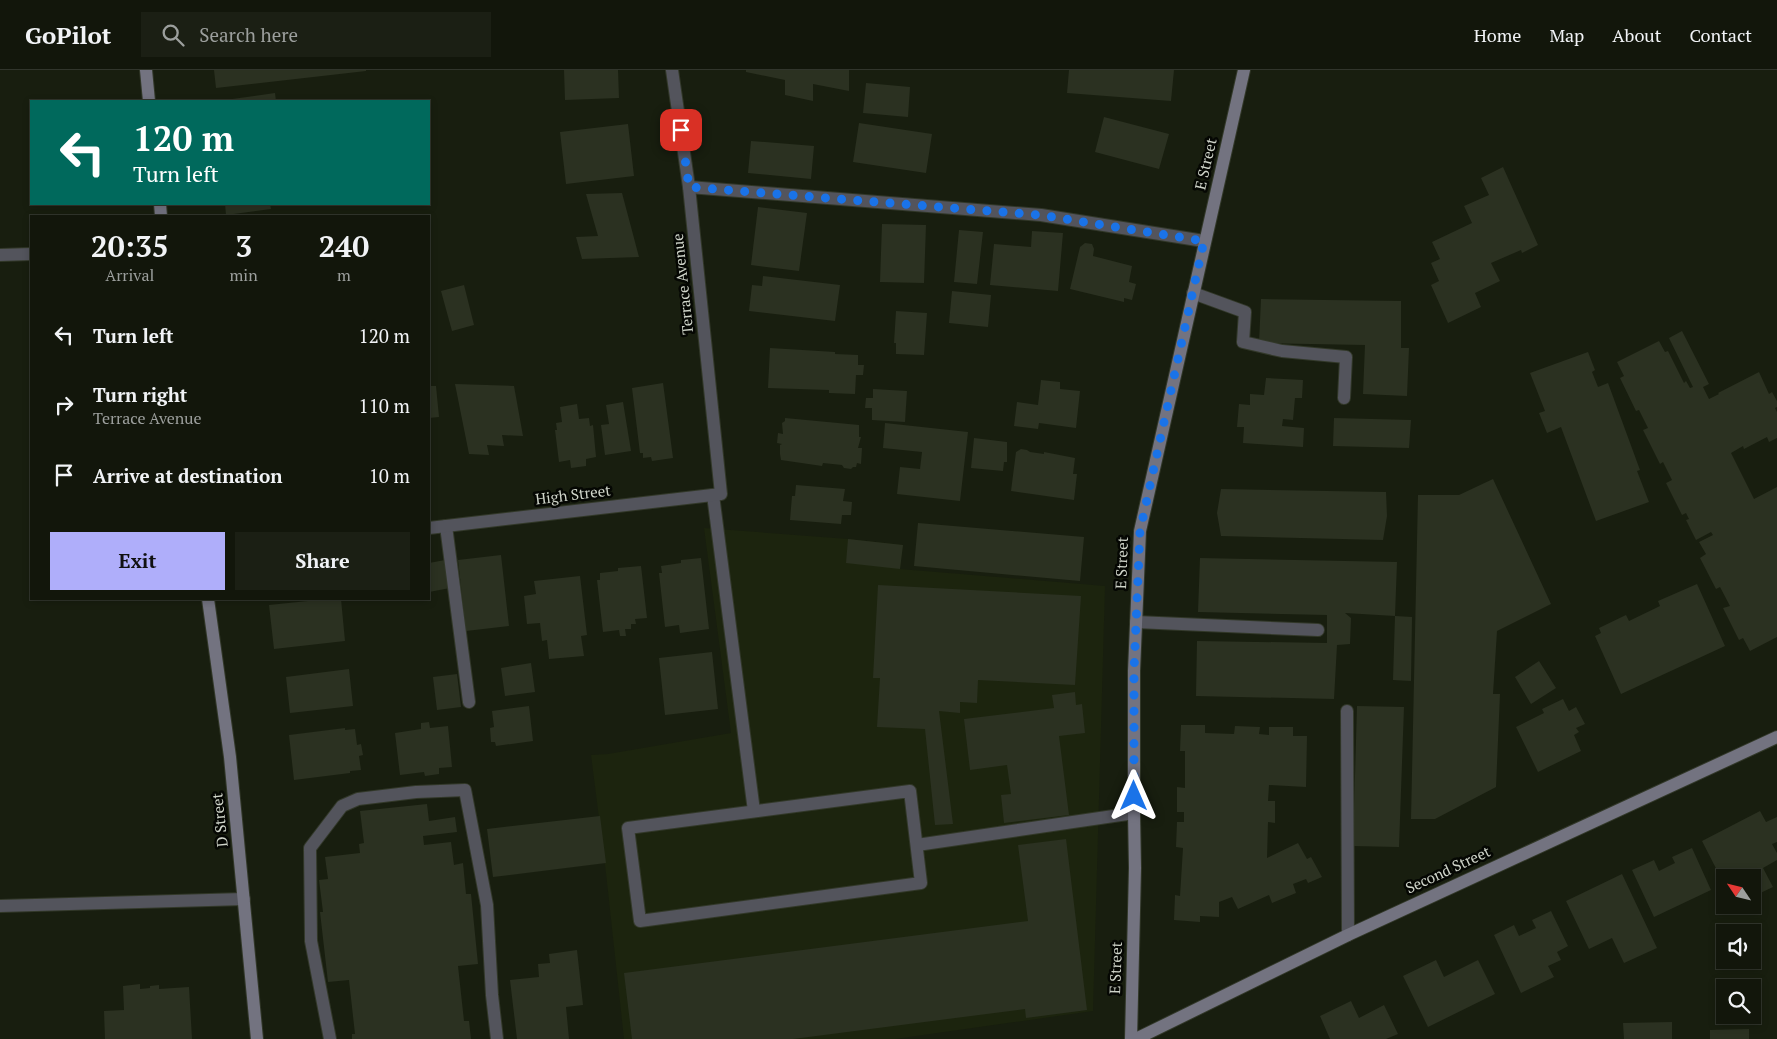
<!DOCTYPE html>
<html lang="en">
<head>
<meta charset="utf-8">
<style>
  :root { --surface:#12160b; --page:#1b1f14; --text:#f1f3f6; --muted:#9c9f9d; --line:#31352c; --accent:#afaefa }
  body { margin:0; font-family:"PT Serif",serif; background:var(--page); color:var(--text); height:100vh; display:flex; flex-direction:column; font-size:19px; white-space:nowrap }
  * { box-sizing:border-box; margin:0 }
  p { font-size:16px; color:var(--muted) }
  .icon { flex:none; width:28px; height:28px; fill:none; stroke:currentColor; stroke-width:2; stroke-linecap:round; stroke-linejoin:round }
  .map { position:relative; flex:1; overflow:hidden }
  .sheet { position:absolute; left:30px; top:145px; width:400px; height:385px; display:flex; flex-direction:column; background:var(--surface); border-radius:0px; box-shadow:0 2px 8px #0003,0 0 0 1px var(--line) }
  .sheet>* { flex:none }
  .top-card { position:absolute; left:30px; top:30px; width:400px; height:105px; border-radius:0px; box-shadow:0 2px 8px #0003,0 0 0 1px var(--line); background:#00695c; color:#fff; overflow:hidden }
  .needle { width:32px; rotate:305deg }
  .controls { position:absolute; left:1716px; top:799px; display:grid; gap:10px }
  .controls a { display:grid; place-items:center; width:45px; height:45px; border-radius:0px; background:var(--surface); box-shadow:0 2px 8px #0003,0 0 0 1px var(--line); font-size:25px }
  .pin { position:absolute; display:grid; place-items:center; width:42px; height:42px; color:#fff; margin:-21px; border-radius:10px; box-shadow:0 2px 8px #0006 }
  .me { position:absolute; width:55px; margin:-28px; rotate:0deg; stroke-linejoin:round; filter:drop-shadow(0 0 4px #0008) }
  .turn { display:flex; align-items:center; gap:18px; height:105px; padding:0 20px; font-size:22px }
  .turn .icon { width:65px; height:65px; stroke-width:2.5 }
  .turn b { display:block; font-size:35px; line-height:42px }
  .eta { display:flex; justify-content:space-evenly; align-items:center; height:85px; text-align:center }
  .eta b { font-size:30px; font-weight:600; line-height:35px }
  .button { display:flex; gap:10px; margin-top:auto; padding:10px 20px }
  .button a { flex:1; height:58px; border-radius:0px; background:var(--accent); color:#111; font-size:20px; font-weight:600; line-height:58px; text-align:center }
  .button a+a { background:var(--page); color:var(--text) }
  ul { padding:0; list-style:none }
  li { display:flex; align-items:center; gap:15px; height:70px; padding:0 20px }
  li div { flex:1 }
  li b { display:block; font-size:19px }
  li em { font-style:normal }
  header { display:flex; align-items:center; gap:30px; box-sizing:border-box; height:70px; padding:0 25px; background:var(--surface); border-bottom:1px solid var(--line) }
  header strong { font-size:24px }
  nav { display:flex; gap:28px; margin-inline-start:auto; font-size:18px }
  .search { width:350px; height:45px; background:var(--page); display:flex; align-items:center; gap:12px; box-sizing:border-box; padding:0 18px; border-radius:0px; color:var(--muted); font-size:19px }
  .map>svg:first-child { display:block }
  .built { fill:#1c240e }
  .building { fill:#2b3121 }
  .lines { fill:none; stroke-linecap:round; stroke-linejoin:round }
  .lane-casing { stroke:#323829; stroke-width:14 }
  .street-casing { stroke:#323829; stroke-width:14 }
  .secondary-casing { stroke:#323829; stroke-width:14 }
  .lane { stroke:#53545c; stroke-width:12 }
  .street { stroke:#53545c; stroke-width:12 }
  .secondary { stroke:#737380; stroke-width:12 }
  .route { stroke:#1a73e8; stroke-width:9; stroke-dasharray:0 16.2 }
  .labels { text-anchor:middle; stroke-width:5; stroke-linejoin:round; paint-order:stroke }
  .street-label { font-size:15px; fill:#d0d5ca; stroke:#050703 }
</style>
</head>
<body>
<header>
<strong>GoPilot</strong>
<div class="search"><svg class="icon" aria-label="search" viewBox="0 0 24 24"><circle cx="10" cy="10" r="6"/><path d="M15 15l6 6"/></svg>Search here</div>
<nav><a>Home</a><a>Map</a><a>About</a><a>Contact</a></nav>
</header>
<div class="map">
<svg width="1777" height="969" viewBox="0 0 1777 969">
  <rect width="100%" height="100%" fill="#181e0f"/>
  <path class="built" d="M704,458L848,469L903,475L900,499L1105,516L1093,941L895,969H624L606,803L591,685L608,684L731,663Z"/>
  <path class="building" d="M214,0H366V1L216,18Z
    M564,0H618L619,28L565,30Z
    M746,0H849V21L813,14V31L785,25V10L746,2Z
    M1069,0H1174L1171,31L1067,23Z
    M866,13L910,17L908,47L863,43Z
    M275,23L276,31H225V30Z
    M1104,47L1169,64L1159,99L1095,82Z
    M859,53L932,64L926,103L853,92Z
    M628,54L634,106L566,114L560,62Z
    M751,71L814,76L811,109L748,103Z
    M1503,97L1538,175L1522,183L1521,180L1491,193L1500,211L1475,223L1481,237L1448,253L1431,215L1439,211L1431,193L1440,189L1432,172L1472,153L1464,136L1489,125L1481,108Z
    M622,123L639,187L582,189L576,167L598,166L586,124Z
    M225,134H270L271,139L226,145Z
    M758,137L807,143L799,201L751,195Z
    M882,154L926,155L924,213L880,212Z
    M959,160L983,162L977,214L954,212Z
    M1032,161L1063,163L1058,221L990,215L994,174L1031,177Z
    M1085,173L1092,174L1094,179L1093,186L1132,196L1129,212L1136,214L1132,230L1124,228V232L1070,219L1080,177Z
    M763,206L840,215L835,251L749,241L752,215L762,216Z
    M464,215L474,255L452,261L441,221Z
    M952,221L991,225L988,257L949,253Z
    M1261,229L1401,231V278H1409L1407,326L1363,324L1365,275L1259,273Z
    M896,241L927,243L924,285L896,284V273H894Z
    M1682,261L1709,314L1703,317L1709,329L1719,324L1718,323L1759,302L1769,324L1772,322L1777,331V337L1775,338L1777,342V368L1769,372L1767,367L1744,379L1743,376L1731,383L1754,429L1777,417V567L1750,581L1743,568L1739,570L1723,538L1730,536L1720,517L1716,519L1700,488L1706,484L1699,472L1713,465L1711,462L1696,470L1686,450L1689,449L1686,443L1682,445L1666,413L1672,410L1663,392L1660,394L1643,360L1648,358L1639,340L1636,341L1620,308L1624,306L1617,292L1659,271L1665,282L1668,281L1684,313L1686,311L1690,318L1693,317L1669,268Z
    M770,278L835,282V284L858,285V295H864L863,305H856L855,324L829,323V320L768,318Z
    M1588,282L1595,300L1592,302L1598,317L1608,313L1640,400L1637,401L1649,432L1596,451L1561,357L1547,363L1539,343L1545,341L1530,303Z
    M1266,308L1303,310L1302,328H1295L1293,350L1283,349L1282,356L1304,358L1303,377L1243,373L1244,357H1237L1239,334L1250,335V324L1264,325Z
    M1041,310L1060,312V319L1080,321L1076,358L1039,353L1038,359L1014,356L1017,332L1038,335Z
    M663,313L673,388L652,391L651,387L643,388V383H640L632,318Z
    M455,314L514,316L523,366L502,365L504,376L487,375L489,385L469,384Z
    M429,316H436L439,347L429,348Z
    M873,319L907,321L905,352L872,350V338H865L866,328H873Z
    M623,332L631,381L605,385L601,355L609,354L606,335Z
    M577,334L579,349L589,348L590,356L593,355L596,387L586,389V396L571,398L570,390L559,392L555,360H557L556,353L562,352L560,337Z
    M785,348L859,355V367H861L858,378H862L861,394L857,393L856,397H853L851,399L844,398L842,395L823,393L822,396L781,390L780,384V375L782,374L777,373L778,363L783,364L782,353L785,351Z
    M1334,348L1411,350L1409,378L1333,376Z
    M885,353L968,362L960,431L897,424L900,397L920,399L922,382L883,378Z
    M974,368L1007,372V392H1004L1003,401L971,398Z
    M1021,379L1027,380L1030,382L1044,384V382L1075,388L1073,404H1077L1074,430L1011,421L1016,382Z
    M1493,409L1551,534L1497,561L1493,624H1500L1496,717L1435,749H1411L1418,425H1459Z
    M796,415L845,419L843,431L852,432L851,445H842L841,454L790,450L792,426H795Z
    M1221,419L1386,422L1387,446L1383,470L1221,466L1217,443Z
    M918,453L1084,467L1080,511L914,496Z
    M848,469L903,475L900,499L846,493Z
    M501,485L509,556L466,561L458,490Z
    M701,488L709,559L680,563L679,555L665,557L659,503H662L661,496L681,493V490Z
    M1200,488L1397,492L1395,546L1412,547L1411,611L1393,610L1395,546L1345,543L1351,548L1350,574L1337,575L1334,629L1196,626L1197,571L1327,573V545L1198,542Z
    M445,490L450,518L429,522V493Z
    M641,496L647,548L635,549L636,554H631V559H625L626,566H620L619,560L603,562L597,510H600V503L618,501V498Z
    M580,506L587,565L581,566L584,586L549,589L547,570L542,571L540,553L527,554L524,526L536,524L534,511Z
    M1697,514L1725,576L1621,624L1595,566L1601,563L1599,558L1626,545L1629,551L1660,536L1658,531Z
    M878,515L1081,526L1075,615L978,610L977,633L960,632V643L939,641L953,754L935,755L925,659L877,657L880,608H873Z
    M327,529H341L345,571L274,579L269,535Z
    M712,582L718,639L665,645L659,588Z
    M1539,591L1556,618L1531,634L1515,607Z
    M531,593L535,622L505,626L501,598Z
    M349,599L353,636L290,643L286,607Z
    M457,604L461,637L437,640L433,607Z
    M1075,622L1076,635L1082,634L1085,663L1059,666L1069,745L1004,753L1001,725L1011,724L1007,695L970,700L964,649L1054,638L1052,625Z
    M1563,629L1569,641L1576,637L1585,654L1576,658L1579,662L1574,665L1581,681L1538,702L1516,657L1544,643L1542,639Z
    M529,636L533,671L496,676L495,672H491L490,658L494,657L492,641Z
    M1357,636L1404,637L1399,777L1353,776Z
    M429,652L430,658L448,656L452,697L439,698V704L425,706L424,702L400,705L395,663L421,659V653Z
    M1181,655H1205V663L1234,664L1235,656L1260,657L1259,664L1269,665V657H1293V666H1307L1306,717L1269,715L1268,731H1275V753L1268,752L1267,788L1298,773L1307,789L1311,787L1322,807L1308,813L1306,809L1293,814L1296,823L1272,833L1269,825L1238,839L1232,827L1219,832V847L1200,846V852L1174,850L1175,825L1180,826L1183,778L1176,777L1177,752H1184V742H1177V717L1185,718V681H1180Z
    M345,658V660L355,659L357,675L361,674L363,685L359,686L361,700L350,701V703L294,710L289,665Z
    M427,734L429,751L455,747L457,762L423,766L424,775L451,772L454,795L463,793L466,824H471L478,894L458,896L464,951H469L471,969H352V964H355L349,910L328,912L320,842H323L319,810L328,809L325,787L360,783L359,774L364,773L360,741Z
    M1760,741L1766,752L1777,747V772L1772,774L1777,783V790L1763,798L1773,817L1752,827V808H1725V816L1702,771Z
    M600,746L606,793L493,807L487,759Z
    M1066,769L1087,940L1026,948L1025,939L793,969H632L624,903L1028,851L1018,775Z
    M1692,778L1711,820L1654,847L1632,800L1654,790L1659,801L1675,793L1672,787Z
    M1622,804L1657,878L1624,893L1612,868L1589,879L1566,831Z
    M1551,841L1568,876L1557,882L1561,890L1548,896L1554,907L1521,923L1494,865L1514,855L1519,866L1536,858L1532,850Z
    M577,880L583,935L566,937L569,969H517L510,910L539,907L538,894L550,893L549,884Z
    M1436,890L1444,907L1478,890L1495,924L1428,957L1403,906Z
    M140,914V919L150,918V916L159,915V919L189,917L192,969H105L104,941L124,940L123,916Z
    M1351,931L1359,948L1384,935L1398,964L1386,969H1330L1320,946Z
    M1672,952V969H1624L1623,953Z
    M1749,959V969H1710V960Z"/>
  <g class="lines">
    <defs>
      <path id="lane" d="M689,117L1041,145L1204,171
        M1193,223L1245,242L1243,272L1282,281L1346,287L1344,328
        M713,425L754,741
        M446,456L469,632
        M1136,552L1318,560
        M1347,641L1348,865
        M910,721L921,813L640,851L628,758Z
        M917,775L1134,743
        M0,836L244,829
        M330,969L311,871L310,778L342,736L358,729L416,722L465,720L487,835L492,925L497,969"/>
      <path id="street" d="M0,185L31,184
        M429,458L721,424L689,117L672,0"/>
      <path id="secondary" d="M146,0L149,31
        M160,134L161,146
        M208,529L230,687L257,969
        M1131,969L1135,798L1134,743V601L1140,461L1244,0
        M1136,969L1348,865L1777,667"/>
    </defs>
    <use href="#lane" class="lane-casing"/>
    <use href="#street" class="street-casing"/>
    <use href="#secondary" class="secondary-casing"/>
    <use href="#lane" class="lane"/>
    <use href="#street" class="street"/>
    <use href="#secondary" class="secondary"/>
  </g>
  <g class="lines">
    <path class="route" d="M681,60L689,117L1040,145L1204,171L1140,461L1134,601V726"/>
  </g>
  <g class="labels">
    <g class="street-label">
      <text transform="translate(1206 94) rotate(-77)" y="5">E Street</text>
      <text transform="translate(683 214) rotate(-96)" y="5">Terrace Avenue</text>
      <text transform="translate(573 425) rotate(-7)" y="5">High Street</text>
      <text transform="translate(1122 493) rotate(-88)" y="5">E Street</text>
      <text transform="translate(220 750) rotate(-96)" y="5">D Street</text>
      <text transform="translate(1448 800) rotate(-25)" y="5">Second Street</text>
      <text transform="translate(1116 898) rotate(-88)" y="5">E Street</text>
    </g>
  </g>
</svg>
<div class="controls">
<a><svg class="needle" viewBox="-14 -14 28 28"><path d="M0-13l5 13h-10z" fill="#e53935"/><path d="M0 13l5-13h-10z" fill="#9c9f9d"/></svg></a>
<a><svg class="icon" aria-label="sound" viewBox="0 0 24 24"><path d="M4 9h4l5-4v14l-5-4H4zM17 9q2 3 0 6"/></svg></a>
<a><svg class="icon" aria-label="search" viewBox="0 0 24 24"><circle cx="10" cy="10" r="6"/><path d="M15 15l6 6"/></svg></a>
</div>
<div class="pin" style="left:681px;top:60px;background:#d93025"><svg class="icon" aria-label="arrive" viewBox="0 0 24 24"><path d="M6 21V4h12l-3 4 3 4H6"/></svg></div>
<svg class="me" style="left:1134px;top:726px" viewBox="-20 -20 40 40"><path d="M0-17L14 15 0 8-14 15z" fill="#1a73e8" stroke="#fff" stroke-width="4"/></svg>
<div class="top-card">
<div class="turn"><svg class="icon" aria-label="left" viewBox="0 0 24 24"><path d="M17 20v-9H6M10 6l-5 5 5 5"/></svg><div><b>120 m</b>Turn left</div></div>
</div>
<section class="sheet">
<div class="eta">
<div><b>20:35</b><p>Arrival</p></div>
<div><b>3</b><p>min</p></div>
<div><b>240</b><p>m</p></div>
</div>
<ul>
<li><svg class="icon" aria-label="left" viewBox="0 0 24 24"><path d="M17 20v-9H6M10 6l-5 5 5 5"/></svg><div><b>Turn left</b></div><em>120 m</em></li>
<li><svg class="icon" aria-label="right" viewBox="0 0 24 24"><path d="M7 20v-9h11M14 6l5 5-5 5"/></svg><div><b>Turn right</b><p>Terrace Avenue</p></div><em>110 m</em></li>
<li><svg class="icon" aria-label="arrive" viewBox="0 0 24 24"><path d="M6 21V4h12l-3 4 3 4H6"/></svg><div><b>Arrive at destination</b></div><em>10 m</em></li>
</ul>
<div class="button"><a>Exit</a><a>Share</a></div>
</section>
</div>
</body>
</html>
